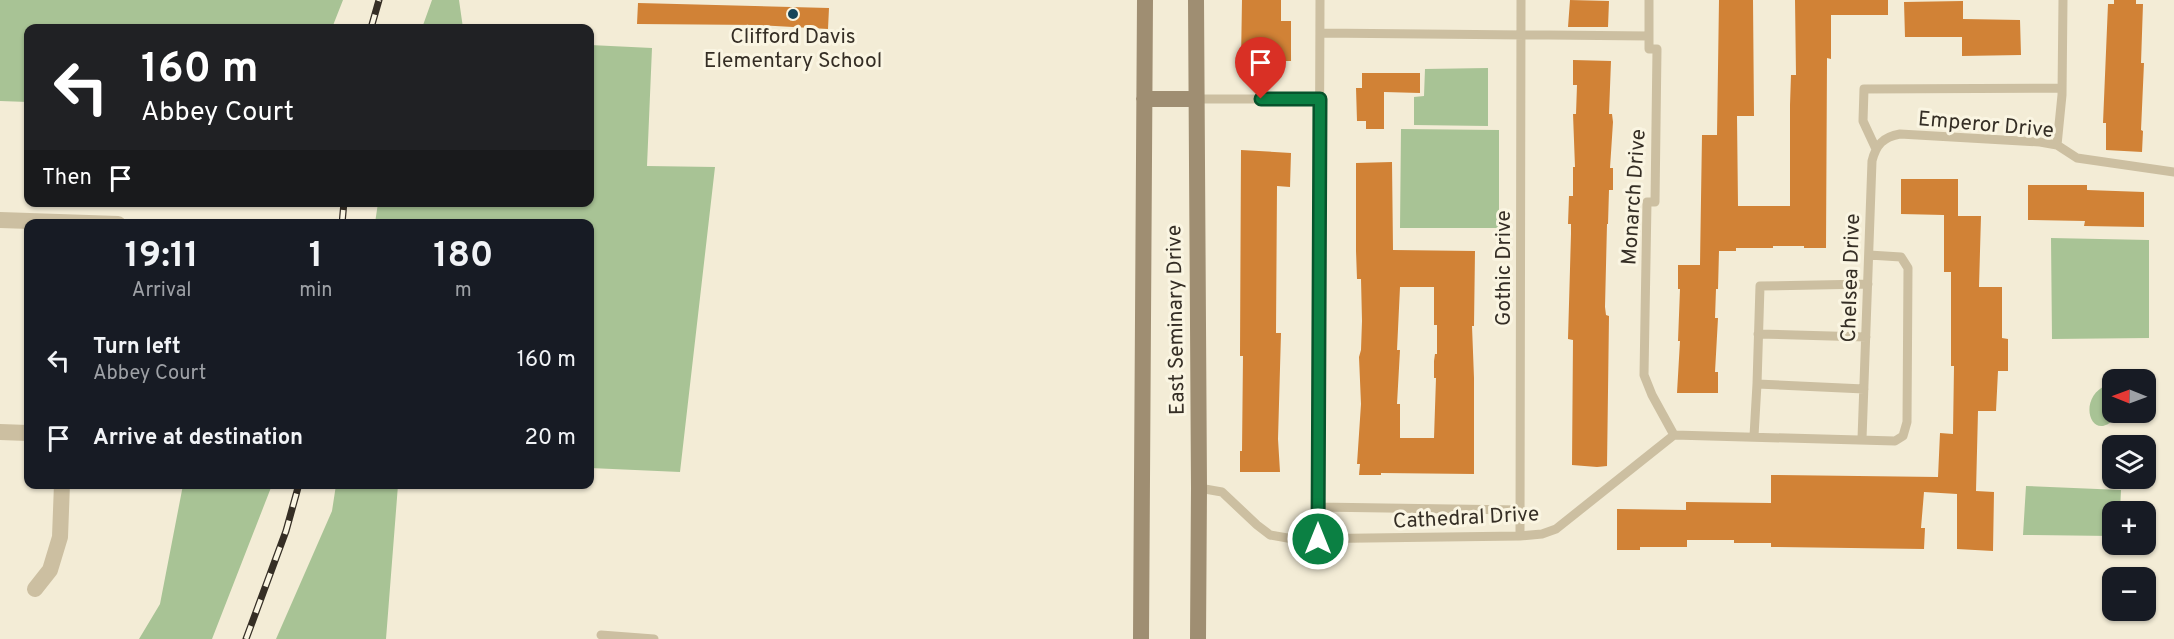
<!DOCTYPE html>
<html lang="en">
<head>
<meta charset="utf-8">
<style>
  :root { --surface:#171b24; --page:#20242c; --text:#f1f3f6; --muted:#9ea1a6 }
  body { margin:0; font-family:Overpass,sans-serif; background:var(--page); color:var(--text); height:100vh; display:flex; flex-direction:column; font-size:22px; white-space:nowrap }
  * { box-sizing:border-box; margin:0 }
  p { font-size:20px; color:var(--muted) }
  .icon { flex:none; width:33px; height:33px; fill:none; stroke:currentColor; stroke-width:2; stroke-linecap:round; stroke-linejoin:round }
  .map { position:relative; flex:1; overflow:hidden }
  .details { position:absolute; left:24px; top:219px; width:570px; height:270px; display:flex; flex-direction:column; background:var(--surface); border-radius:12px; box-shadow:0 2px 4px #0004 }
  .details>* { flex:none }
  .guide { position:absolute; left:24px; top:24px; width:570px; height:183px; border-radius:12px; box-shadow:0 2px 4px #0004; background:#202124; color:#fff; overflow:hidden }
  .needle { width:39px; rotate:271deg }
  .fabs { position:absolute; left:2102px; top:369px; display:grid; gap:12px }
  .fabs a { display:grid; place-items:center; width:54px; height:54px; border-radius:12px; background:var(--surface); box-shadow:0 2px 4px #0004; font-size:30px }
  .pin { position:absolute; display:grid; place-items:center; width:51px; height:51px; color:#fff; margin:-62px -26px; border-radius:50% 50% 50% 0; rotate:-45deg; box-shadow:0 0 6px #0007 }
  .pin .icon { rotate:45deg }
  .me { position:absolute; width:66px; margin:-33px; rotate:0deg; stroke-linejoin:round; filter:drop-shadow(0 0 4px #0008) }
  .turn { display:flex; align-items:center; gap:21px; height:126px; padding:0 18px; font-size:27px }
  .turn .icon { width:78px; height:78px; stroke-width:2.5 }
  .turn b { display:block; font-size:42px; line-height:51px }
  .then { display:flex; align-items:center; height:57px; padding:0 18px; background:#0003; gap:12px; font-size:22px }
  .eta { display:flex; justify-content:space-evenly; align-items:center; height:102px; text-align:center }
  .eta b { font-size:36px; font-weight:700; line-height:42px }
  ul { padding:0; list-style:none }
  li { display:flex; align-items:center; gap:18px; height:78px; padding:0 18px }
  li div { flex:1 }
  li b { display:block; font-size:22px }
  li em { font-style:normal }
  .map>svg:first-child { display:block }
  .green { fill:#a8c395 }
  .building { fill:#d18236; fill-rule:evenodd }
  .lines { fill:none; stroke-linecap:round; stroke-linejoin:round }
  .service { stroke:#ccbfa1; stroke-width:9 }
  .minor { stroke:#ccbfa1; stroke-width:16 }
  .secondary { stroke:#9f8e72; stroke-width:16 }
  .rail-casing { stroke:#352e25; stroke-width:7 }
  .rail { stroke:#faf5e2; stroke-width:4.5; stroke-dasharray:14; stroke-linecap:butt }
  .route-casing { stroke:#07532c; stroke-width:15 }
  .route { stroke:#0b8043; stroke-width:10 }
  .poi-dot { fill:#17455a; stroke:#faf5e2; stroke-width:2 }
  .labels { text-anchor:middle; stroke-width:6; stroke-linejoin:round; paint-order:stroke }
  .poi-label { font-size:21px; fill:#352e25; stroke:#faf5e2 }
  .street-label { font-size:21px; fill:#352e25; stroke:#faf5e2 }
</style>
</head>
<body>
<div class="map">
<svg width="2174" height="639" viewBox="0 0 2174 639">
  <rect width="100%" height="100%" fill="#f3ecd6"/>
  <path class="green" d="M0,0H343L332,28H28V102L0,101Z
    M432,0H459L463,28H422Z
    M590,45L652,48L647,166L715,167L680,472L590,468V224L375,223L378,203L590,202Z
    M1488,68V126L1414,125V97L1424,96L1425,69Z
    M1401,129L1499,130V228H1400Z
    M2051,238L2149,240V338L2052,339Z
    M2107,385L2112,388V412L2119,413C2093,450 2074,398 2107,385Z
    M183,485H272L212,639H139L160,604Z
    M336,485H398L386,639H276L332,511Z
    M2026,486L2121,490L2120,511L2112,512V536L2023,535Z"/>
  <path class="building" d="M1242,0H1281V21H1291V61H1241Z
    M1570,0L1609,1L1608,27H1568Z
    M1719,0H1753L1754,116H1737L1738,206H1790V105L1791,75H1796L1795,0H1888V15H1831V59L1827,58L1826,248H1804V246H1773V248H1736V251H1719L1718,289H1716L1715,318H1718L1715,372H1718V393H1677L1680,341H1678L1680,289H1678V265H1700L1702,135H1717Z
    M2114,0H2136V4H2143L2141,63H2144L2141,130L2143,131L2142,152L2106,150V123H2103L2108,4H2114Z
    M1963,1V19L2020,20L2021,55L1962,56V37H1905L1904,2Z
    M638,3L829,8L828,29L759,25L637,24Z
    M1573,60L1611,61L1609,114H1612L1613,122L1610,168H1613V190H1609L1608,224H1607L1605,307L1606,315L1609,316L1607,466L1597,467L1572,465L1573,340L1568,339L1571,234V224H1568L1569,196H1573V167H1575L1573,114H1576L1577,85H1573Z
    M1362,73H1420V93L1384,92V129H1366V121H1357L1356,88H1362Z
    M1241,150L1291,153L1290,187L1277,186L1276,333H1281L1278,439L1280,472H1240V451H1242L1243,356H1240Z
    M1392,162L1393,250L1475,251L1474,326H1472L1474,378V474L1381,473V475H1359L1360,464H1357L1361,404L1359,357L1361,350L1362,321L1361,279H1357L1356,251V163ZM1400,287H1434V325H1437V354H1435L1434,361V378H1436L1434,438H1400V404H1397L1400,350H1397Z
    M1901,179H1958V216H1981L1979,287H2002V338L2008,339V371H1998L1996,411H1978L1976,491L1994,492L1993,551L1957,549V494L1924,492L1921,528H1925L1924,549L1771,547V543H1734V540H1687V547H1640V550H1617V509L1686,510V502L1771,503V475L1938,477L1940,433L1953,434L1954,366H1951V272H1944V215L1901,214Z
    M2028,185H2087V190L2144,192V227L2084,226L2085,221L2028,220Z"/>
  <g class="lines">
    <path class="service" d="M1649,0V49H1657L1655,202H1647L1644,375L1652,395L1674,435
      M1320,33L1649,36
      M1195,99H1319
      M2057,145L2062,95L2063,0
      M1876,149L1863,121L1864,89L2062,88
      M1758,334L1866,337
      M1864,389L1757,384L1760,286L1868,284
      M1754,436L1757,384
      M1862,439L1872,161C1876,145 1883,137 1900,134L2040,142L2057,145L2077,158L2174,172
      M1199,488L1222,492L1257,525L1270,535L1293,539L1520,536L1542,534L1556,529L1674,435L1895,441L1903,436L1907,422L1908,268L1901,257L1869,255
      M1318,507L1520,510
      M1520,536L1521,0
      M1318,539L1320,0
      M601,635L654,639"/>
    <path class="minor" d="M0,220L118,224
      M0,432L28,433
      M35,589L50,570L60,537L62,484"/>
    <path class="secondary" d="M1196,0L1199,488L1198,639
      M1144,99H1195
      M1141,639L1145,0"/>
    <defs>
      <path id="rail" d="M371,28L379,0
        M342,224L344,202
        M246,639L286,531L299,484"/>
    </defs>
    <use href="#rail" class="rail-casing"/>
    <use href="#rail" class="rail"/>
  </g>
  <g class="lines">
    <defs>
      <path id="route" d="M1261,99H1320L1318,539"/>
    </defs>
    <use href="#route" class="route-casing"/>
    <use href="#route" class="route"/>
  </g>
  <circle class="poi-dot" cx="793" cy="14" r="6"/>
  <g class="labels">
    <g class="poi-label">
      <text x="793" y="43">Clifford Davis<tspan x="793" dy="24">Elementary School</tspan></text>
    </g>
    <g class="street-label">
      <text transform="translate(1986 124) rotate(5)" y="7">Emperor Drive</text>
      <text transform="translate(1633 197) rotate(-86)" y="7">Monarch Drive</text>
      <text transform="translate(1503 268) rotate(-90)" y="7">Gothic Drive</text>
      <text transform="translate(1850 278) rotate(-88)" y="7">Chelsea Drive</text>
      <text transform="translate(1175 320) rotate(-91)" y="7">East Seminary Drive</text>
      <text transform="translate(1466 517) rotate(-3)" y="7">Cathedral Drive</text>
    </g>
  </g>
</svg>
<div class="fabs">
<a><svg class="needle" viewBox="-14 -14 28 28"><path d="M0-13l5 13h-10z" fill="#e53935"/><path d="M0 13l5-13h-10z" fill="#9ea1a6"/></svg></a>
<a><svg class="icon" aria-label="layers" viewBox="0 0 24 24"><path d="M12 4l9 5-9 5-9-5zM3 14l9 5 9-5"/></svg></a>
<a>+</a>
<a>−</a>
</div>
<div class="pin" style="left:1261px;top:99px;background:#d93025"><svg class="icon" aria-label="arrive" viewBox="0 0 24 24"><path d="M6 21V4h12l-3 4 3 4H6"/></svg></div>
<svg class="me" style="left:1318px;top:539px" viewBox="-20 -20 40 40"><circle r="17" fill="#0b8043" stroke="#fff" stroke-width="3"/><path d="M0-11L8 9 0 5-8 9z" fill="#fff"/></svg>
<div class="guide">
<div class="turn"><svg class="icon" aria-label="left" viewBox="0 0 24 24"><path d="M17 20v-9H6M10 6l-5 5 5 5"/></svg><div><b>160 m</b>Abbey Court</div></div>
<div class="then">Then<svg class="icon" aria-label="arrive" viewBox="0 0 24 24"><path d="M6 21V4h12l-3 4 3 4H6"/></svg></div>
</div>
<section class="details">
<div class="eta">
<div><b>19:11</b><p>Arrival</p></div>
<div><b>1</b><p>min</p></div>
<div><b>180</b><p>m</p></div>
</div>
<ul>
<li><svg class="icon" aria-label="left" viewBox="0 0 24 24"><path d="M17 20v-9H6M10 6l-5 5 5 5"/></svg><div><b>Turn left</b><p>Abbey Court</p></div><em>160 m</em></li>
<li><svg class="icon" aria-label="arrive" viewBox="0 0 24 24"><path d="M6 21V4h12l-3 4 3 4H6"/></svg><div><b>Arrive at destination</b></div><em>20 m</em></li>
</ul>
</section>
</div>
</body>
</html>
